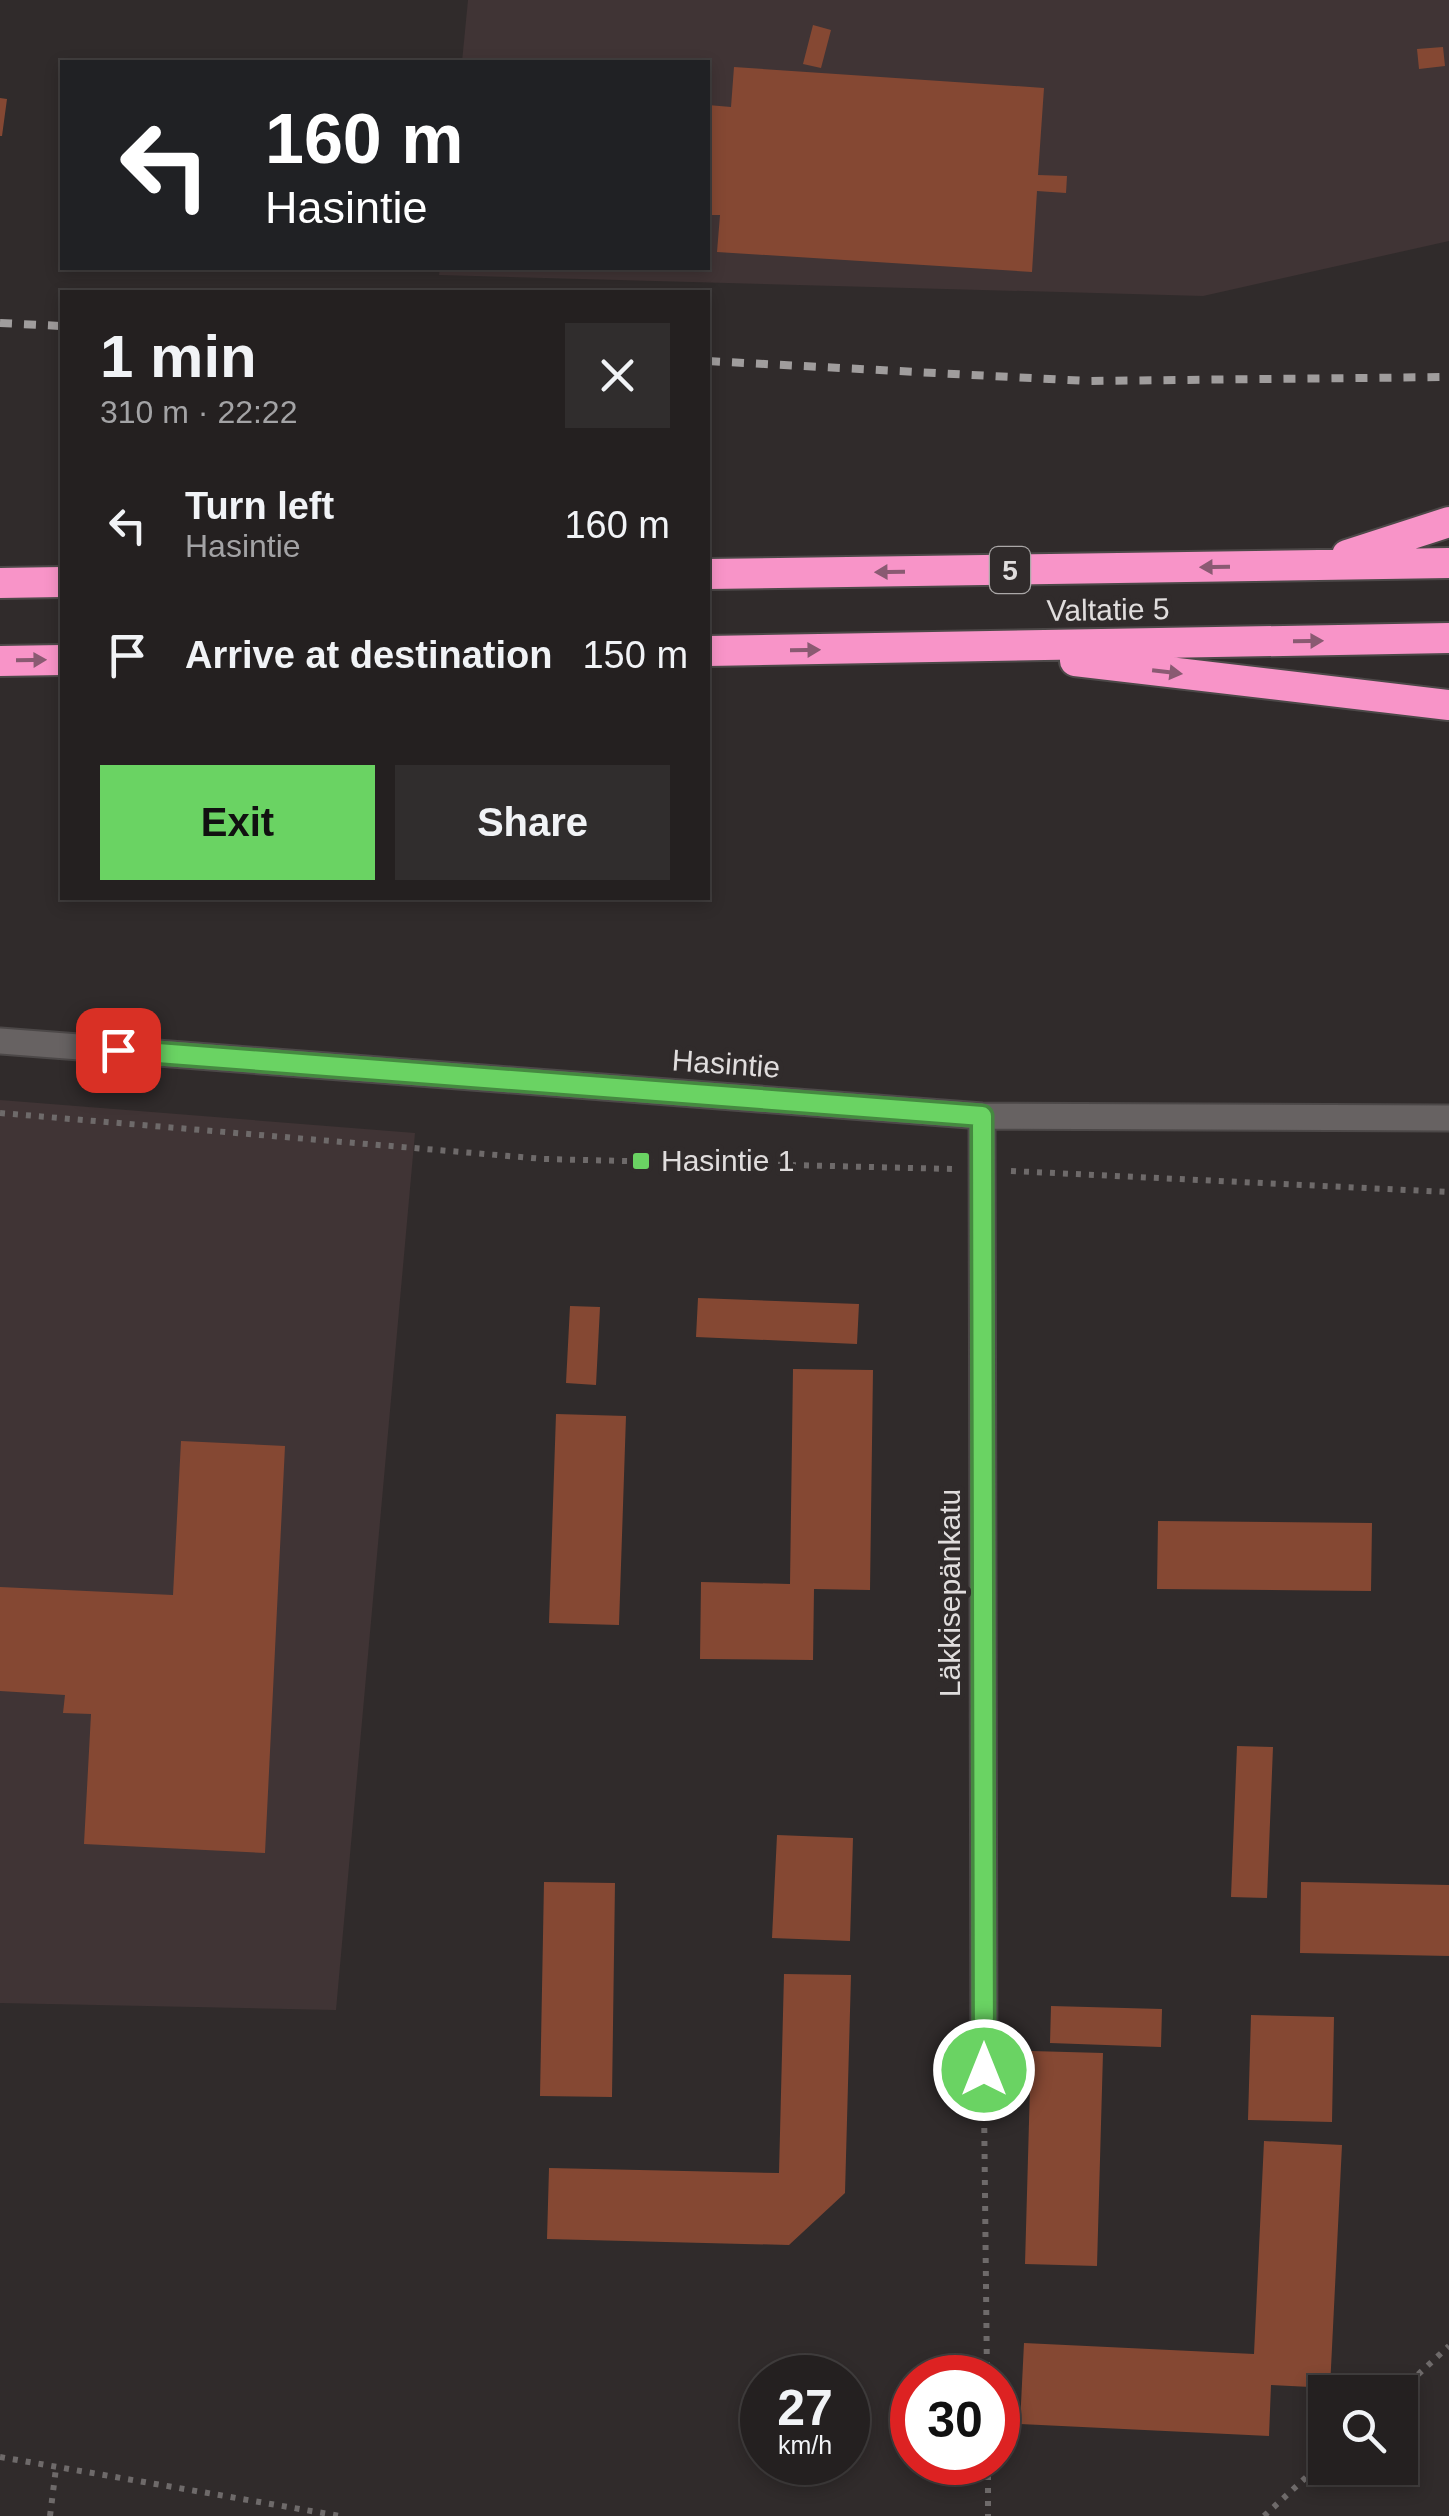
<!DOCTYPE html>
<html lang="en">
<head>
<meta charset="utf-8">
<style>
  :root { --surface:#242020; --page:#302d2d; --text:#f1f3f6; --muted:#a3a3a5; --line:#413e3e; --accent:#6ad363 }
  body { margin:0; font-family:Arial,sans-serif; background:var(--page); color:var(--text); height:100vh; display:flex; flex-direction:column; font-size:38px; white-space:nowrap }
  * { box-sizing:border-box; margin:0 }
  p { font-size:32px; color:var(--muted) }
  .icon { flex:none; width:55px; height:55px; fill:none; stroke:currentColor; stroke-width:2; stroke-linecap:round; stroke-linejoin:round }
  .map { position:relative; flex:1; overflow:hidden }
  .details { position:absolute; left:60px; top:290px; width:650px; height:610px; display:flex; flex-direction:column; background:var(--surface); border-radius:0px; box-shadow:0 5px 15px #0003,0 0 0 2px var(--line) }
  .details>* { flex:none }
  .guide { position:absolute; left:60px; top:60px; width:650px; height:210px; border-radius:0px; box-shadow:0 5px 15px #0003,0 0 0 2px var(--line); background:#202124; color:#fff; overflow:hidden }
  .controls { position:absolute; left:1308px; top:2375px; display:grid; gap:20px }
  .controls a { display:grid; place-items:center; width:110px; height:110px; border-radius:0px; background:var(--surface); box-shadow:0 5px 15px #0003,0 0 0 2px var(--line); font-size:50px }
  .speed { position:absolute; left:740px; top:2355px; display:flex; gap:20px; font-size:50px; font-weight:700; text-align:center }
  .speed>* { display:grid; place-content:center; width:130px; height:130px; border-radius:50%; background:var(--surface); box-shadow:0 5px 15px #0003,0 0 0 2px var(--line); line-height:1 }
  .speed small { font-size:25px; font-weight:400 }
  .speed .limit { border:15px solid #d22; background:#fff; color:#111 }
  .pin { position:absolute; display:grid; place-items:center; width:85px; height:85px; color:#fff; margin:-42px; border-radius:20px; box-shadow:0 5px 15px #0006 }
  .me { position:absolute; width:110px; margin:-55px; rotate:0deg; stroke-linejoin:round; filter:drop-shadow(0 0 8px #0008) }
  .turn { display:flex; align-items:center; gap:35px; height:210px; padding:0 40px; font-size:45px }
  .turn .icon { width:130px; height:130px; stroke-width:2.5 }
  .turn b { display:block; font-size:70px; line-height:85px }
  .round { display:grid; place-items:center; flex:none; width:105px; height:105px; border-radius:0px; background:var(--page) }
  .summary { display:flex; align-items:center; justify-content:space-between; height:170px; padding:0 40px }
  h1 { font-size:60px; font-weight:600; line-height:75px }
  .primary-button { display:flex; gap:20px; margin-top:auto; padding:20px 40px }
  .primary-button a { flex:1; height:115px; border-radius:0px; background:var(--accent); color:#111; font-size:40px; font-weight:600; line-height:115px; text-align:center }
  .primary-button a+a { background:var(--page); color:var(--text) }
  ul { padding:0; list-style:none }
  li { display:flex; align-items:center; gap:30px; height:130px; padding:0 40px }
  li div { flex:1 }
  li b { display:block; font-size:38px }
  li em { font-style:normal }
  .map>svg:first-child { display:block }
  .built { fill:#403435 }
  .building { fill:#854833 }
  .lines { fill:none; stroke-linecap:round; stroke-linejoin:round }
  .minor-casing { stroke:#4c4848; stroke-width:29 }
  .highway-casing { stroke:#4c4848; stroke-width:34 }
  .path { stroke:#6e6a6a; stroke-width:6; stroke-dasharray:5 8; stroke-linecap:butt }
  .minor { stroke:#676262; stroke-width:25 }
  .highway { stroke:#f894c8; stroke-width:30 }
  .rail { stroke:#a09d9d; stroke-width:8; stroke-dasharray:12 12; stroke-linecap:butt }
  .oneway { fill:#8a5a72 }
  .route-casing { stroke:#458940; stroke-width:25 }
  .route { stroke:#6ad363; stroke-width:18 }
  .poi-dot { fill:#6ad363; stroke:#302b2b; stroke-width:4 }
  .labels { text-anchor:middle; stroke-width:10; stroke-linejoin:round; paint-order:stroke }
  .shield { fill:#302b2b; stroke:#aba8a8; stroke-width:2.5 }
  .shield-label { font-size:28px; font-weight:bold; fill:#e0dddd }
  .street-label { font-size:30px; fill:#e0dddd; stroke:#302b2b }
  .poi-label { font-size:30px; fill:#e0dddd; stroke:#302b2b; text-anchor:start }
</style>
</head>
<body>
<div class="map">
<svg width="1449" height="2516" viewBox="0 0 1449 2516">
  <rect width="100%" height="100%" fill="#302b2b"/>
  <path class="built" d="M468,0H1449V241L1203,296L439,275L440,268H708V62H462Z
    M0,1100L415,1133L336,2010L0,2003Z"/>
  <path class="building" d="M813,25L831,30L821,68L803,64Z
    M1443,47L1445,66L1419,69L1417,49Z
    M734,67L1044,88L1038,175L1067,176L1066,193L1037,191L1032,272L717,252L720,215H708V105L731,107Z
    M0,98L7,99L2,136H0Z
    M698,1298L859,1304L857,1344L696,1337Z
    M570,1306L600,1307L596,1385L566,1383Z
    M793,1369L873,1370L870,1590L814,1589L813,1660L700,1659L701,1582L790,1584Z
    M556,1414L626,1416L619,1625L549,1623Z
    M181,1441L285,1446L265,1853L84,1844L91,1714L63,1713L65,1695L0,1691V1587L173,1595Z
    M1158,1521L1372,1523L1371,1591L1157,1589Z
    M1237,1746L1273,1747L1267,1898L1231,1897Z
    M777,1835L853,1838L850,1941L772,1938Z
    M544,1882L615,1883L612,2097L540,2096Z
    M1301,1882L1449,1885V1956L1300,1953Z
    M784,1974L851,1975L845,2193L789,2245L547,2239L549,2168L779,2173Z
    M1051,2006L1162,2009L1161,2047L1050,2043Z
    M1251,2015L1334,2017L1332,2122L1248,2120Z
    M1031,2051L1103,2053L1097,2266L1025,2264Z
    M1264,2141L1342,2145L1330,2388L1271,2385L1269,2436L1020,2424L1024,2343L1254,2354Z"/>
  <g class="lines">
    <defs>
      <path id="minor" d="M0,1041L982,1116L1449,1118
        M982,1116L984,2071"/>
      <path id="highway" d="M1347,555L1449,522
        M708,574L1449,563
        M0,583L62,582
        M708,651L1449,638
        M0,661L62,660
        M1075,661L1449,705"/>
    </defs>
    <use href="#minor" class="minor-casing"/>
    <use href="#highway" class="highway-casing"/>
    <path class="path" d="M0,1113L544,1159L953,1169
      M1011,1171L1449,1192
      M984,2102L987,2378
      M1399,2392L1449,2346
      M0,2457L340,2516
      M988,2462V2516
      M50,2516L56,2468
      M1264,2516L1325,2460"/>
    <use href="#minor" class="minor"/>
    <use href="#highway" class="highway"/>
    <path class="rail" d="M0,323L62,326
      M708,361L1087,381L1449,377"/>
  </g>
  <defs><path id="oneway-solid" d="M-6-.8H1V-3.2L6.5 0L1 3.2V.8H-6Z" transform="scale(2.5)"/></defs>
  <g class="oneway">
    <use href="#oneway-solid" transform="translate(1215 567) rotate(179)"/>
    <use href="#oneway-solid" transform="translate(890 572) rotate(179)"/>
    <use href="#oneway-solid" transform="translate(1308 641) rotate(-1)"/>
    <use href="#oneway-solid" transform="translate(805 650) rotate(-1)"/>
    <use href="#oneway-solid" transform="translate(31 660) rotate(-1)"/>
    <use href="#oneway-solid" transform="translate(1167 672) rotate(7)"/>
  </g>
  <g class="lines">
    <defs>
      <path id="route" d="M118,1050L982,1116L984,2070"/>
    </defs>
    <use href="#route" class="route-casing"/>
    <use href="#route" class="route"/>
  </g>
  <rect class="poi-dot" x="631" y="1151" width="20" height="20" rx="5"/>
  <g class="labels">
    <rect class="shield" x="990" y="547" width="40" height="46" rx="8"/>
    <g class="shield-label">
      <text x="1010" y="580">5</text>
    </g>
    <g class="street-label">
      <text transform="translate(1108 610) rotate(-1)" y="10">Valtatie 5</text>
      <text transform="translate(726 1064) rotate(4)" y="10">Hasintie</text>
      <text transform="translate(950 1593) rotate(-90)" y="10">Läkkisepänkatu</text>
    </g>
    <g class="poi-label">
      <text x="661" y="1171">Hasintie 1</text>
    </g>
  </g>
</svg>
<div class="controls">
<a><svg class="icon" aria-label="search" viewBox="0 0 24 24"><circle cx="10" cy="10" r="6"/><path d="M15 15l6 6"/></svg></a>
</div>
<div class="speed"><div>27<small>km/h</small></div><div class="limit">30</div></div>
<div class="pin" style="left:118px;top:1050px;background:#d93025"><svg class="icon" aria-label="arrive" viewBox="0 0 24 24"><path d="M6 21V4h12l-3 4 3 4H6"/></svg></div>
<svg class="me" style="left:984px;top:2070px" viewBox="-20 -20 40 40"><circle r="17" fill="#6ad363" stroke="#fff" stroke-width="3"/><path d="M0-11L8 9 0 5-8 9z" fill="#fff"/></svg>
<div class="guide">
<div class="turn"><svg class="icon" aria-label="left" viewBox="0 0 24 24"><path d="M17 20v-9H6M10 6l-5 5 5 5"/></svg><div><b>160 m</b>Hasintie</div></div>
</div>
<section class="details">
<div class="summary"><div><h1>1 min</h1><p>310 m · 22:22</p></div><a class="round"><svg class="icon" aria-label="close" viewBox="0 0 24 24"><path d="M6 6l12 12M18 6L6 18"/></svg></a></div>
<ul>
<li><svg class="icon" aria-label="left" viewBox="0 0 24 24"><path d="M17 20v-9H6M10 6l-5 5 5 5"/></svg><div><b>Turn left</b><p>Hasintie</p></div><em>160 m</em></li>
<li><svg class="icon" aria-label="arrive" viewBox="0 0 24 24"><path d="M6 21V4h12l-3 4 3 4H6"/></svg><div><b>Arrive at destination</b></div><em>150 m</em></li>
</ul>
<div class="primary-button"><a>Exit</a><a>Share</a></div>
</section>
</div>
</body>
</html>
